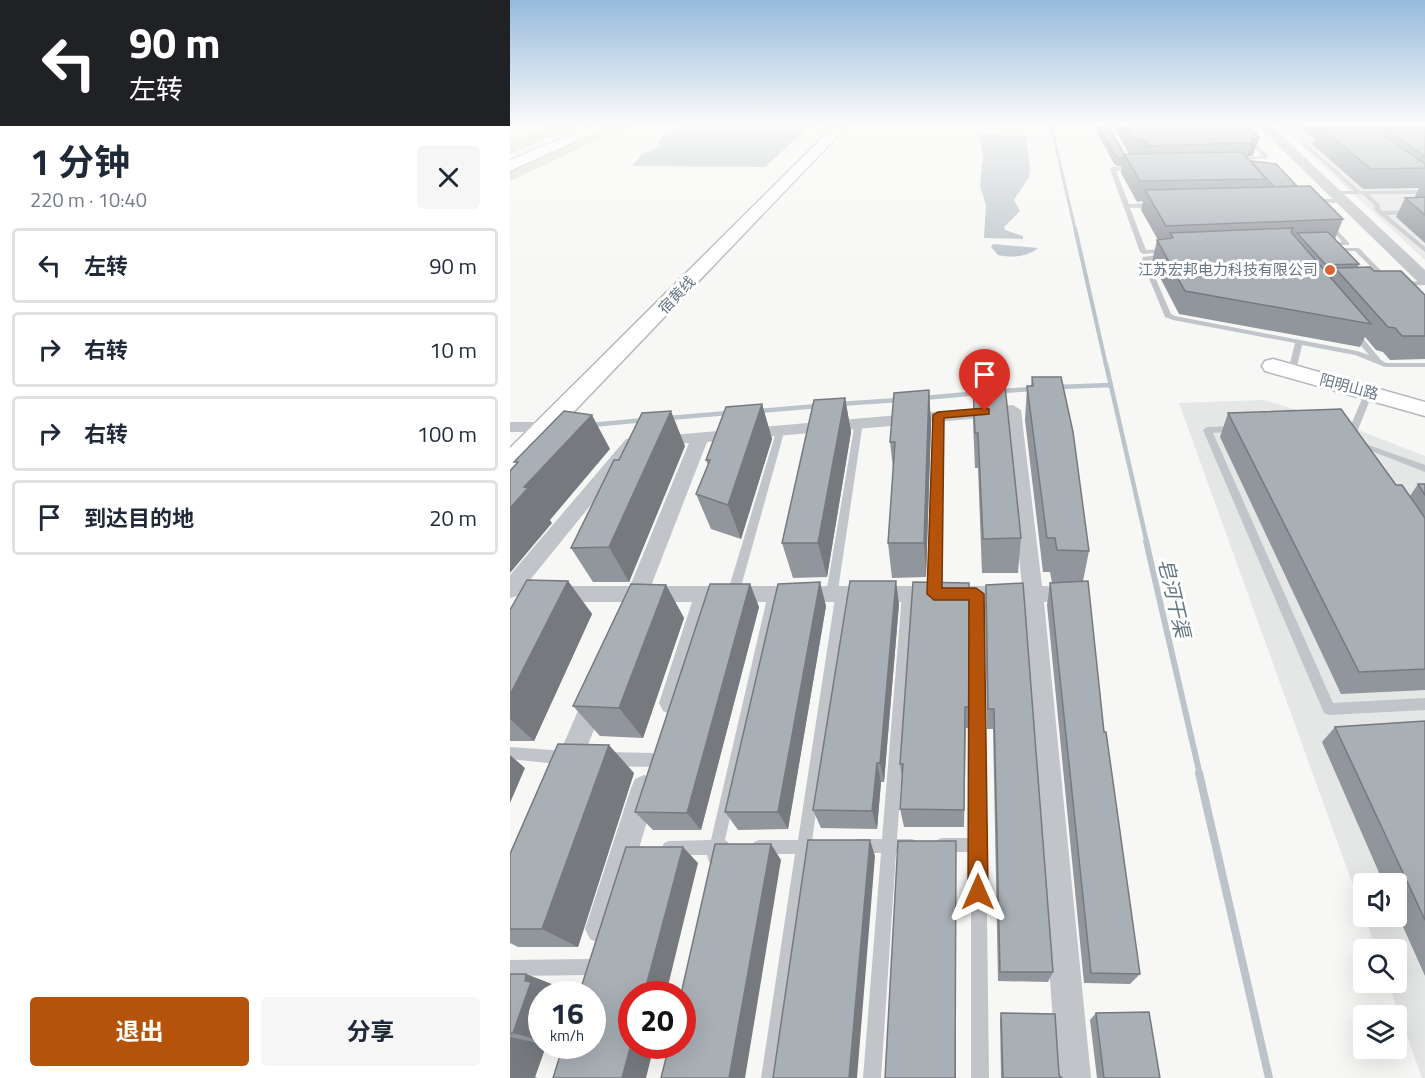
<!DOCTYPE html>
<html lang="zh">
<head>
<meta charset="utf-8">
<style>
  :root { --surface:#fff; --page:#f6f6f7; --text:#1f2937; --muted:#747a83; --line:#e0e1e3; --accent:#b45309 }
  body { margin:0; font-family:"Titillium Web","Noto Sans SC",sans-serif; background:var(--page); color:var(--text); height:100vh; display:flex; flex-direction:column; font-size:22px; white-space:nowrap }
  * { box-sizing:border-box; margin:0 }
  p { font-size:20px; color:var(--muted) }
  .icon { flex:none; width:33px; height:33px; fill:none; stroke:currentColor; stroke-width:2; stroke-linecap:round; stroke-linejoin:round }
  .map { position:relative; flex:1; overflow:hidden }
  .details { display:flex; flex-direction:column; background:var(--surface); width:510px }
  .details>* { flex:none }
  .hud { background:#202124; color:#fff; overflow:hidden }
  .controls { position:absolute; left:843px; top:873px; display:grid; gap:12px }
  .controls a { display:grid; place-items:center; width:54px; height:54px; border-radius:6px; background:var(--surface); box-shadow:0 6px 24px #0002; font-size:30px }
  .speed { position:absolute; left:18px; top:981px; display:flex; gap:12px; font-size:30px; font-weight:700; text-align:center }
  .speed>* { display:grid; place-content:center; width:78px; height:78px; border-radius:50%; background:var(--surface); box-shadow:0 6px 24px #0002; line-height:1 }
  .speed small { font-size:15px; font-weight:400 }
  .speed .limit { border:9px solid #d22; background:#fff; color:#111 }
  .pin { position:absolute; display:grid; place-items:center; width:51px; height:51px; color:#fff; margin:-62px -26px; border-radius:50% 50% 50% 0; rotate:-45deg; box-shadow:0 0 6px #0007 }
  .pin .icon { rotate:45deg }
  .me { position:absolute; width:66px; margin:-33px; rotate:0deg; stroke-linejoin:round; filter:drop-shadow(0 0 4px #0008) }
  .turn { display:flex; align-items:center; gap:21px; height:126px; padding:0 30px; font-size:27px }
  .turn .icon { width:78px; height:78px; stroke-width:2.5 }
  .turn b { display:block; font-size:42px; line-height:51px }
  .round { display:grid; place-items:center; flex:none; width:63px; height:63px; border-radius:6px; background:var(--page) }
  .overview { display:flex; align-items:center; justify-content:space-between; height:102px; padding:0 30px }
  h1 { font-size:36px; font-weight:700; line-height:45px }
  .button { display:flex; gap:12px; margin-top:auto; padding:12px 30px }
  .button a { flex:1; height:69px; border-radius:6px; background:var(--accent); color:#fff; font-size:24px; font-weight:700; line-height:69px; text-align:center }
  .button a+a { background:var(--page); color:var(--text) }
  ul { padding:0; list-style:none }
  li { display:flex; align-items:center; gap:18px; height:75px; margin:0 12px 9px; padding:0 18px; border:3px solid var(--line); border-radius:6px }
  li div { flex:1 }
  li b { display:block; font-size:22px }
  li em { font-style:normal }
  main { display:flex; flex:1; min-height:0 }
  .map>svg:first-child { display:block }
  .built { fill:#e5e6e6 }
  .green { fill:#d7dcd4 }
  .water { fill:#bbc4ca }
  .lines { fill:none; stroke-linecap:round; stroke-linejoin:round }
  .stream-far4 { stroke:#bbc4ca; stroke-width:3 }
  .stream-far3 { stroke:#bbc4ca; stroke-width:4 }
  .stream-far2 { stroke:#bbc4ca; stroke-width:4.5 }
  .stream-far1 { stroke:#bbc4ca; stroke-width:6 }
  .stream { stroke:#bbc4ca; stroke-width:8 }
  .secondary-casing { stroke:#b3b8bd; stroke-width:3 }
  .primary-casing { stroke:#b4b8bc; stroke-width:2 }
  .service { fill:#c1c4c8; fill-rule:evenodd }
  .minor { fill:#c1c4c8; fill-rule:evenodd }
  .tertiary { fill:#c1c4c8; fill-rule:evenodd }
  .secondary { fill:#fff; fill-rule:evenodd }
  .primary { fill:#fff; fill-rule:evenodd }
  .wall { fill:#90969c }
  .shaded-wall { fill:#767a7f }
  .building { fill:#a8afb5; stroke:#767a7f; stroke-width:1.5 }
  .route { fill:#b45309; stroke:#753606; stroke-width:1.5 }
  .poi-dot { fill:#da6433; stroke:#fff; stroke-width:2 }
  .labels { text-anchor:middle; stroke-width:6; stroke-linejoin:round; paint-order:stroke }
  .far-poi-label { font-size:15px; fill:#687684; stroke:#fff; text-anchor:end }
  .far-street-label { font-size:15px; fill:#687684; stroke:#fff }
  .water-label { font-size:20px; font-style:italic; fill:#64777f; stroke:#fff }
</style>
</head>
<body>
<main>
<section class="details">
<div class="hud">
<div class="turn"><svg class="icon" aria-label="left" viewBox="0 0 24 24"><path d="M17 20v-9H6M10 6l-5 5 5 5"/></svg><div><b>90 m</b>左转</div></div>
</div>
<div class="overview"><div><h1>1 分钟</h1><p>220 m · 10:40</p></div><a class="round"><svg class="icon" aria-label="close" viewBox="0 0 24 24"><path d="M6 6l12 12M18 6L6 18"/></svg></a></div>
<ul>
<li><svg class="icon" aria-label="left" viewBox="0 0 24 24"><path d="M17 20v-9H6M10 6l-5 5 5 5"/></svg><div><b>左转</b></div><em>90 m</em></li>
<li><svg class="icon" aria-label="right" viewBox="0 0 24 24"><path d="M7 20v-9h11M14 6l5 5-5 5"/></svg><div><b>右转</b></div><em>10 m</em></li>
<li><svg class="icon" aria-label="right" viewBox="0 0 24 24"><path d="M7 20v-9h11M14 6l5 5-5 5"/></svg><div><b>右转</b></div><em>100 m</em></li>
<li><svg class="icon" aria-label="arrive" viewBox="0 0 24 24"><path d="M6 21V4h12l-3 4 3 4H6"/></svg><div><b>到达目的地</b></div><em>20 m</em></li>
</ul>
<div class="button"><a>退出</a><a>分享</a></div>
</section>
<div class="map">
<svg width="915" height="1078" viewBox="0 0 915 1078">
  <rect width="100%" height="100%" fill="#f7f7f5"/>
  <path class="built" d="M767,125H915V260L784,140Z
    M754,400L830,423L915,456V1078H912L878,983L886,982V950L866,949L855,917L886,916V884H854L853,913L669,403Z"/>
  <path class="green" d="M42,125H67L0,154V142Z
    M102,125H119L0,181V170Z"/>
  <path class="water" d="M175,125H301L255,167L122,166L132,154L151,146L148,142C156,128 171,131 175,125Z
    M469,134L516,136L520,169L519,177L504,200L510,211L494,227L495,230L513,236V239L474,238L476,205L470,186L473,156Z
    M483,244L528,248C518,257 501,258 488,255L481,247Z"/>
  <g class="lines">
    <path class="stream-far4" d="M541,125L565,229"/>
    <path class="stream-far3" d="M565,228L596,365"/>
    <path class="stream-far2" d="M596,364L637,543
      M548,387L600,385
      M491,391L523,389
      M413,398L470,393
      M329,404L389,400
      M249,411L308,406
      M159,418L218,413
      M81,425L135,420"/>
    <path class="stream-far1" d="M636,541L690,775"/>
    <path class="stream" d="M689,773L759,1078"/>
    <defs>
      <path id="secondary" d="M325,125H338L9,469L0,472V448Z
        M763,359L915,402V416L755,371L752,366L755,361Z"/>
      <path id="primary" d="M82,125H101L0,171V160Z"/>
    </defs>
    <use href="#secondary" class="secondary-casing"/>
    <use href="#primary" class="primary-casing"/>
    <path class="service" d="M724,125H729L758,156V158L725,161L727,158L752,156Z
      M775,125H780L795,138L791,139Z
      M820,140L818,142L796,143L850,191L915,190V194H859L870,205V209L873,211L915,210V214L877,215L915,247V252L869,214L864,209L865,206L852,194H823V192L825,191H844L790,142L792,141Z
      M626,167L628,170L606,171L619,204L645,203L648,205L645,207L620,208L636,250L658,249L660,250V252L633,254L630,252L600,169L603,167Z
      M801,199H832L835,201L832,203L799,202L798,201Z
      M819,221L839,243V245H815V243L817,242H832L816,223Z
      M829,248H849L881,281L876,282L845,251H827V249Z
      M648,255L650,256V258L638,261L661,314L665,316L847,351L859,355L840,333L844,331H847L871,360L876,363H915V367H875L845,355L792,345L786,371L785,373H779L778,371L785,343L663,320L655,317L632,261L633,257Z
      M915,281V285L891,286L888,284L891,282Z
      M859,389L863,392L844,440L915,465V472L841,443H836L834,441L855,392Z
      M428,412L432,415L430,594L428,597L424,598L420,597L418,594L424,415Z
      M349,419L353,422L328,590L335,591L337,594L302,841L305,842L307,847L305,852L300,854L269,1078H251L285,854H249L244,852L242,847L244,842L249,840H288L325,598L318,597L316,594L345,422Z
      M271,426L275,429L229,594L227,597L223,598L219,597L217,594L267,429Z
      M726,426L729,427V431L703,433L823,703L915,698V710L819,715L814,713L693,430L697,427Z
      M264,590L268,591L270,594L215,840L218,842L220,847L218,852L212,854L209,862L204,864L199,862L197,855H159L154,853L152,848L154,843L159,841L201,840L258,594L260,591Z
      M398,590L402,591L404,594L387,839H402L407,841L409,846L407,851L402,853H386L371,1078H353L371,853H348L343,851L341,846L343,841L348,839H372L392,594L394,591Z
      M467,590L471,591L473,594L479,1078H461V852H432L427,850L425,845L427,840L432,838H461V594L463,591Z
      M0,747L56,751L61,753L63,758L61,763L56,765L0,759Z
      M99,752L143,753L148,755L150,760L148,765L143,767L99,766L94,764L92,759L94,754Z
      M78,959L84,961L86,967L84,973L78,975L0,976V960Z"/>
    <path class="minor" d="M503,405L511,410L532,586L571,588L574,594L571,600L534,602L581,1078H547L513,602H203L169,711L161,714L153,711L149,703L182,602H134L130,610L123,613L116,610L113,602H42L35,600L32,594L35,588L42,586H120L179,443L127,448L7,596L0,598V575L116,439ZM495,416L512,586H141L197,442Z
      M0,422H36L44,427L36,432H0Z
      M86,684L94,688L98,695L65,777L56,780L47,777L43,768L78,688Z
      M134,775L143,779L147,788L105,929L100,939L90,944L80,939L75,929L121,788L125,779Z"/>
    <path class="tertiary" d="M747,125H760L915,270V284L909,283Z"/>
    <use href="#secondary" class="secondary"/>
    <use href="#primary" class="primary"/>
  </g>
  <path class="wall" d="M586,125H598L614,154H619L603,125H737L749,137L743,155L737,157L741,161L787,186L833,219L825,239L849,264L848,267L864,271L915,295V359L880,360L873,352L866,350L855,337L850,347L669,314L642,262L647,240H648L631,210L633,201L627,202L611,173L612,166H607L604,164L586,130Z
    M786,125H915V243L886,217L895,198H907L905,196L909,188L853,189L803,145L806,138H804Z
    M522,377L579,551L573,581L594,732L630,974L620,984L574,983L537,605L540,583H542L540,572H533L515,420L517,386H521Z
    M463,386L511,538L508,573H472L468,468H465L463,421Z
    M419,390L421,425L416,577L382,578L378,543L383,468L380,442Z
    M335,398L341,432L317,577L283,578L272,543Z
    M252,404L262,439L231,539L201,529L186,494L198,465L196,460Z
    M718,413L886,485L900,496L908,484H915V690L831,694L710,437Z
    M175,446L119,582H83L61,548Z
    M58,581L82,614L24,741H0V610Z
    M459,583V728H456L454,827H394L390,809L392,778L390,764Z
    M240,584L249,607L191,830H143L125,812Z
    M156,585L174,618L133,738L90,736L63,706Z
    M476,585L543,972L538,982L488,981L483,729H477L475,606Z
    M389,604L374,782H371L367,829L311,828L303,810Z
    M316,606L278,829L228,830L215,812Z
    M915,722V976L886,911V884H874L812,742L825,727Z
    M124,773L68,947H8L0,943V854Z
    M0,974H16L54,989L53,994H54H32V1046H36L25,1077L0,1078Z
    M491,1013L552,1078H491L490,1020Z
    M586,1013L650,1078H587L580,1020Z"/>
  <path class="shaded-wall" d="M749,137L743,155L737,157L741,143V139Z
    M419,390L421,425L416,577L414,543Z
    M335,398L341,432L317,577L308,543Z
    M252,404L262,439L231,539L218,505Z
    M161,411L175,446L119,582L99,547Z
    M82,415L100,449L40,520L42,523L0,573V508L14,487Z
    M58,581L82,614L24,741L0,719V695Z
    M386,581L389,604L374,782L370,763Z
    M310,582L316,606L278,829L268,812Z
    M240,584L249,607L191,830L177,813Z
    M156,585L174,618L133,738L109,708Z
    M99,745L124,773L68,947L32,929Z
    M0,755L15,768L0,803Z
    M367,763L371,782L367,829L362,811Z
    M360,840L365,856L347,1078H339Z
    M446,841V1078H445Z
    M261,844L271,860L235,1078H219Z
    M173,847L188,863L156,994H134Z
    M16,974L54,989L53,994H54H32V1041L3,1033Z
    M0,1037L32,1044V1046H36L25,1077L27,1078H0Z
    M122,1041V1046H144L136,1078H112Z"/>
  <path class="building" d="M588,125H598L614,154V158H608L605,156Z
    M616,125H737L749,137L741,139V143L635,146L638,144L635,140L624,139Z
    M860,126L915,164V168L861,169L810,127Z
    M915,126V157L873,127Z
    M732,152L756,179L630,181L614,154Z
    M741,161L766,164L787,186L764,187Z
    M800,186L833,219L656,226L635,190Z
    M915,197V215L895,198Z
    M783,228L781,232L861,324L675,291L647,240L663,238L660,233Z
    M818,232L849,264L816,265L787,233Z
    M860,267L864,271H891L915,295V336H892L885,328L878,327L825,268Z
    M522,377H551L563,432L579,551L547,550L545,538H537L517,386H523Z
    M463,386H495L511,538L473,539L468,433H465Z
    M419,390L414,543H378L385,442H380L384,393Z
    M335,398L308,543H272L304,400Z
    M252,404L218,505L186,494L200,460H196L216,407Z
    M831,409L886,485H892L915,518V669L849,672L718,413Z
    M54,411L82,415L14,487L18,488L0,508V471L8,462H4Z
    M161,411L99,547L61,548L104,460H109L132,413Z
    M908,484H915V495Z
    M17,580L58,581L0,695V610Z
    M340,581H386L370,763H367L362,811L303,810Z
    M578,581L594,732H596L630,974L581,973L540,583Z
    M310,582L268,812H215L268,584Z
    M403,582L459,583V707H455L454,810L390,809L393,764H390Z
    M513,583L543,972H490L484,709H478L476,585Z
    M121,584L156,585L109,708L63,706Z
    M200,584H240L177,813L125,812Z
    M915,721V920L825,727Z
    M48,744L99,745L32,929H0V854Z
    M298,840H360L339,1078H263Z
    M388,841H446L445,1078H375Z
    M205,844H261L219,1078H151L159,1046H172V994H171Z
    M116,847H173L134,994H122V1041L112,1078H43L53,1046H82V994H69Z
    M0,974H16L15,981L21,982L3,1033L0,1034Z
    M639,1012L650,1078H594L586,1013Z
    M491,1013L545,1014L549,1075L552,1078H493Z"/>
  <linearGradient id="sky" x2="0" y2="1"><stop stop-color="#96badc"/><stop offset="0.45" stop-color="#fbfbfa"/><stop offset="1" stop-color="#fbfbfa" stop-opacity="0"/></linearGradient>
  <rect width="915" height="276" fill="url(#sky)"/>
  <path class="route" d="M475,408L479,409V414L434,418L432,588H466L474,594L478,892L475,899L468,902L461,899L458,892L459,600H424L417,594L423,415L428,412Z"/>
  <circle class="poi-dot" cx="820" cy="270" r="6"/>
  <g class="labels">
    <g class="far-poi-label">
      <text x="808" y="275">江苏宏邦电力科技有限公司</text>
    </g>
    <g class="far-street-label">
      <text transform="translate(167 295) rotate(-46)" y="5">宿黄线</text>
      <text transform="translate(839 387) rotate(15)" y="5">阳明山路</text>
    </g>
    <g class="water-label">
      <text transform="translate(664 598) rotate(77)" y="7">皂河干渠</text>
    </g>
  </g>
</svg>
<div class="controls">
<a><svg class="icon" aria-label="sound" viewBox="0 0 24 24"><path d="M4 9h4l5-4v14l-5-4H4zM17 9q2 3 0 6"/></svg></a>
<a><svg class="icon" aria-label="search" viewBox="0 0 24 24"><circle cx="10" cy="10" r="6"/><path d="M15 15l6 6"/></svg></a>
<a><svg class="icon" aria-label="layers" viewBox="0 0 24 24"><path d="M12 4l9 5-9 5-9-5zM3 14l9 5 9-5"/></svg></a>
</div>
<div class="speed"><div>16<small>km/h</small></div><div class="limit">20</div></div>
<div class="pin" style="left:475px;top:411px;background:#d93025"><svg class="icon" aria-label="arrive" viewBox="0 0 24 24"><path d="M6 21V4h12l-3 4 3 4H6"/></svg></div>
<svg class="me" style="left:468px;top:892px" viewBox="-20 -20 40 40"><path d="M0-17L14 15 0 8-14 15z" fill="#b45309" stroke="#fff" stroke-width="4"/></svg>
</div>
</main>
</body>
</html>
